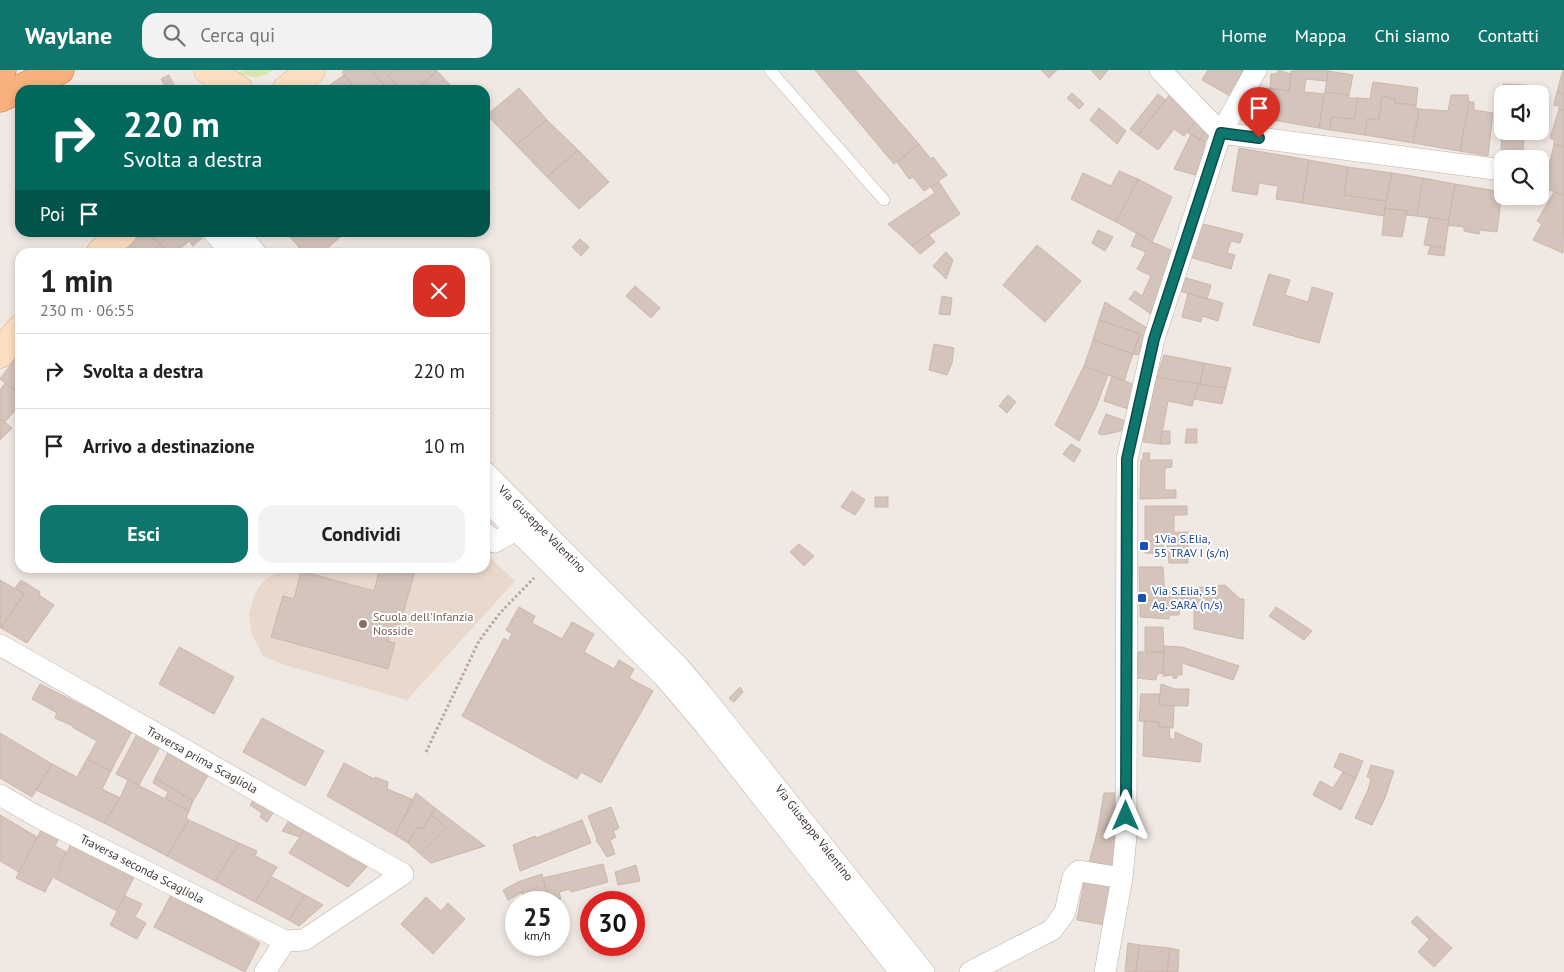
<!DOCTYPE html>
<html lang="it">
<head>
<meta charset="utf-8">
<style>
  :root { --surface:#fff; --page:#f2f2f2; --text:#202124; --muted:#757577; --line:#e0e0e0; --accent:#0f766e }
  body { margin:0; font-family:"PT Sans",sans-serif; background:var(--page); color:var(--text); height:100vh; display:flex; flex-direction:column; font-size:19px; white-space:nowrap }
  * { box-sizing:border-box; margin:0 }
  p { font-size:16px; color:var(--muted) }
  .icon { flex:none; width:28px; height:28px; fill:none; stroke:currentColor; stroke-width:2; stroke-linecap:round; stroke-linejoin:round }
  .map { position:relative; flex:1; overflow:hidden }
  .drawer { position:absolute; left:15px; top:178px; width:475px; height:325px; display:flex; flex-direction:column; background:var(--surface); border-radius:15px; box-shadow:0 2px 8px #0003 }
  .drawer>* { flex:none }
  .hud { position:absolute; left:15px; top:15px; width:475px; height:152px; border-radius:15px; box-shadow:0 2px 8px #0003; background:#00695c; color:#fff; overflow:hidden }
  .controls { position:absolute; left:1494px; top:15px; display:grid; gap:10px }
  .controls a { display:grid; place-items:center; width:55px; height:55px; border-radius:10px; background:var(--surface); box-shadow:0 2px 8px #0003; font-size:25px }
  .speed { position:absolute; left:505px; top:821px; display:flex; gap:10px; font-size:25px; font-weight:700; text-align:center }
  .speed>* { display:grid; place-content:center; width:65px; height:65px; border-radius:50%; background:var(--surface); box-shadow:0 2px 8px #0003; line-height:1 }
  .speed small { font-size:12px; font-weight:400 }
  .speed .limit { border:8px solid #d22; background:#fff; color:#111 }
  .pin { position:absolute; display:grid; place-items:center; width:42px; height:42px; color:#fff; margin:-51px -21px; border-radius:50% 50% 50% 0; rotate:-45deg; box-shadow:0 0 5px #0007 }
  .pin .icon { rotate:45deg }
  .me { position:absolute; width:55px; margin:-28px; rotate:0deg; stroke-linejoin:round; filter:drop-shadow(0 0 4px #0008) }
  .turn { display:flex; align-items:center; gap:18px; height:105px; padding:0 25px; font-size:22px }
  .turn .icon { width:65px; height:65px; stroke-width:2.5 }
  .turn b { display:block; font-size:35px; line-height:42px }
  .then { display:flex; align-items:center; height:48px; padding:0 25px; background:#0003; gap:10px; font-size:19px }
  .round { display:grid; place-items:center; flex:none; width:52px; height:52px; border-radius:15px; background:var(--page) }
  .overview { display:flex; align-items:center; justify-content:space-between; height:85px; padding:0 25px }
  h1 { font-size:30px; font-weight:600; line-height:38px }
  .primary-button { display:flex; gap:10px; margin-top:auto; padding:10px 25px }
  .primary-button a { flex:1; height:58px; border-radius:15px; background:var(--accent); color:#fff; font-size:20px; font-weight:600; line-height:58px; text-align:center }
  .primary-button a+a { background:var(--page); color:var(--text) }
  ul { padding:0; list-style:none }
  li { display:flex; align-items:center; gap:15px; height:75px; padding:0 25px; border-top:1px solid var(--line) }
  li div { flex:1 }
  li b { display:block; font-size:19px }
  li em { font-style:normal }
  header { display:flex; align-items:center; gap:30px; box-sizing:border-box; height:70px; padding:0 25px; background:var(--accent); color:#fff }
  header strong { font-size:24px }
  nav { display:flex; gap:28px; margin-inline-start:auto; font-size:18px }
  .search { width:350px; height:45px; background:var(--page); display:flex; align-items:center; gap:12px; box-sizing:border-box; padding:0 18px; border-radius:15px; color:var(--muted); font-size:19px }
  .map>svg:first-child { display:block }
  .education { fill:#e9d9cd }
  .green { fill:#dae4ac }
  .building { fill:#d4c4bb; stroke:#ccb7ac }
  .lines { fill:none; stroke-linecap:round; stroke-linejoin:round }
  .service-casing { stroke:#beb1a9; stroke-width:12 }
  .minor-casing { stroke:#beb1a9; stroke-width:22 }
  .secondary-casing { stroke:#d2b196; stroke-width:29 }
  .trunk-casing { stroke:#d57038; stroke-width:29 }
  .path { stroke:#bca598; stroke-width:3; stroke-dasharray:2.5 2.5; stroke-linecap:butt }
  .service { stroke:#fff; stroke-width:11 }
  .minor { stroke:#fff; stroke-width:21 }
  .secondary { stroke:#fcdec1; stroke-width:28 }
  .trunk { stroke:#f8b07d; stroke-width:28 }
  .route-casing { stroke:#0a4d48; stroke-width:12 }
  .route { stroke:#0f766e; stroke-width:9 }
  .transit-dot { fill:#1a4fb4; stroke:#fff; stroke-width:2 }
  .education-dot { fill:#8d6e63; stroke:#fff; stroke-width:2 }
  .labels { text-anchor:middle; stroke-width:4; stroke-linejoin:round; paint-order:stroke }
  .street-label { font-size:12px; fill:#423833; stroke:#fff }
  .transit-label { font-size:12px; fill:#164399; stroke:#fff; text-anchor:start }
  .education-label { font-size:12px; fill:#785e54; stroke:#fff; text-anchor:start }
</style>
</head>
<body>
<header>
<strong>Waylane</strong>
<div class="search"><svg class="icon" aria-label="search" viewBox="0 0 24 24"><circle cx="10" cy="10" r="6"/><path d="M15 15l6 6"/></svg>Cerca qui</div>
<nav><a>Home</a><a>Mappa</a><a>Chi siamo</a><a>Contatti</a></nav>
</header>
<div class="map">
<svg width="1564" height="902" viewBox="0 0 1564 902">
  <rect width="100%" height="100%" fill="#f0e8e2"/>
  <path class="education" d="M485,483L515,511L407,630L285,595L263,586L252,565L249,544L254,526L263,511L284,498H485Z"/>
  <path class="green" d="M243,0H273C262,9 251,8 238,3Z"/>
  <path class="building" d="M345,0H371L388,20H356L342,2Z
    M371,0H395L388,6L401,20H388Z
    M395,0H435L437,1L417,19L412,14L404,20H401L388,6Z
    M815,0H855L919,74L894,94Z
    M1041,0H1057L1049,8Z
    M1091,0H1108L1100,10Z
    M1208,0H1243L1230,26L1202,10Z
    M1278,0L1291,4L1289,21L1270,18L1271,4H1277Z
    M1294,0H1328L1326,11L1306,9L1304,22L1324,24L1319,58L1261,48L1266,18L1289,21L1291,1L1294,2Z
    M1563,0H1564V24L1557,22Z
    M437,1L455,20H418L417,19Z
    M1328,1L1353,5L1349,25L1325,22Z
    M169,5L175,17L167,20L161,9Z
    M344,5L356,20H323Z
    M1373,12L1418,18L1416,35L1395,33V29L1382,26L1379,50L1367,49L1365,65L1330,60L1331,47L1354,49L1358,28L1370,29Z
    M412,14L418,20H404Z
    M1503,14L1527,15L1526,24H1503Z
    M519,18L547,50L516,75L487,45Z
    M1325,22L1349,25V28H1358L1354,49L1331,47L1330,60L1319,58Z
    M1557,22L1564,24V40L1559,39V36L1554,35Z
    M1072,23L1084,34L1079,39L1067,28Z
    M1171,23L1201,45L1184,66L1174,59L1158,80L1138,65Z
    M1158,24L1166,30L1138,65L1130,59Z
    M1451,25H1468L1469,32L1460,81L1413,73L1419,39L1448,41Z
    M1382,26L1395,29V33L1416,35V38L1419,39L1413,73L1365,65L1367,49L1379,50Z
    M1469,32H1474V40L1493,43L1488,86L1460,81Z
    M1256,33H1262L1261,48L1255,47Z
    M1099,38L1126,61L1117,74L1090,50Z
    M1559,39L1564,40V77L1554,74V70L1550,68Z
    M1201,45L1210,52L1200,70L1187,62Z
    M547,50L578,80L547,107L516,75Z
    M1502,50V61H1524L1523,89H1511L1501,86Z
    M1210,52L1214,55L1205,72L1200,70Z
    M1191,64L1205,72L1204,74L1206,79L1195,105L1174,99Z
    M919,74L931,89L933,87L947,105L924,121L913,107L909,109L897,92Z
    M1554,74L1564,77V125L1544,118Z
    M1239,78L1309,90L1302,133L1276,129L1278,116L1259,113L1257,125L1232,121Z
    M578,80L609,112L579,139L547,107Z
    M1309,90L1348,97L1344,125L1386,131L1384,146L1302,133Z
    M1348,97L1392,103L1386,131L1344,125Z
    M1119,101L1138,109L1116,152L1071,129L1083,103L1111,116Z
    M1392,103L1423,108L1417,146L1406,145L1407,141L1385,138Z
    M1423,108L1455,114L1449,150L1417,146Z
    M1138,109L1172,127L1152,172L1116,152Z
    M939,112L960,144L912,176L888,154L935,123L931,117Z
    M1455,114L1502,122L1497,162L1480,160L1479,164L1464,161V157L1448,155Z
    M1554,122L1564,125L1563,183L1533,170L1542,154L1537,151Z
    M1385,138L1407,141L1402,167L1382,165Z
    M1429,148L1449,150L1445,178L1424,175Z
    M1199,153L1243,164L1240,173L1231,171L1227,183L1235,185L1231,199L1189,187Z
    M1098,160L1113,167L1105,181L1092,173Z
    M144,162H145L170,182H136L129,174Z
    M145,162H195L202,168L193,176L189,171L177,182H170Z
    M286,162H346L323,182H303Z
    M1137,162L1152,172L1173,181L1154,246L1129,229L1135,221L1142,226L1151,206L1137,199L1146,182L1131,176Z
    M928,164L935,172L920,184L912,176Z
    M580,169L589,177L581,186L572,177Z
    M129,174L136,182H119Z
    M1037,175L1081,211L1045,252L1003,215Z
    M1430,176L1445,178L1444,186L1428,184Z
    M946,182L953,190L946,209L933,196Z
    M1269,204L1290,210L1285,225L1308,232L1312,217L1333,223L1319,273L1253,255Z
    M1183,207L1211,215L1207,229L1180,221Z
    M635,216L660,238L651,248L626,226Z
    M1188,223L1223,233L1218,251L1202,246L1201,252L1182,247Z
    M942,226L952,228L950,245L939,244Z
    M1105,232L1147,258L1138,285L1133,284L1140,264L1099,250Z
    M1099,250L1140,264L1133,284L1093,270Z
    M1093,270L1133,284L1124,311L1084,296Z
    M934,274L954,278L952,293L947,305L929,300Z
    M1164,285L1204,293L1200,314L1157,307Z
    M17,286L20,288V324L0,309Z
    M1204,293L1231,298L1226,318L1200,314Z
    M1084,296L1108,305L1096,337L1079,371L1055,355Z
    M1112,306L1135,315L1128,339L1104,331Z
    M1157,307L1198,314L1192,336L1168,331L1160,374L1143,372L1151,328Z
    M5,313L20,324V338L19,336L5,352L0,348V320Z
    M1198,314L1226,318L1222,334L1194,329Z
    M1008,325L1016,332L1007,343L999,336Z
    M1106,344L1126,351L1121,361L1102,365L1098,363Z
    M0,348L12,358L0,370Z
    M1187,359H1197V373H1185Z
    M1162,361H1170V374H1160Z
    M1071,374L1081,380L1074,392L1063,384Z
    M1143,383H1150L1149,390H1172V397L1165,398V420H1176V428L1140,429L1141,390H1143Z
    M852,421L865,430L855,445L841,437Z
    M875,427H888V437H875Z
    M1145,436H1187V445H1174V462H1188V470L1145,471Z
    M1167,470H1188V493H1169Z
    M1145,471H1163L1164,484L1145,483Z
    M799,474L814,486L804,496L790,482Z
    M1139,497H1163L1165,528L1163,531L1140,530Z
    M380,498H416L397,564L390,562L388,571L395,573L388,599L271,567L283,526L294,529L301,501L374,521Z
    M0,510L24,524L1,558L0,557Z
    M21,510L40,522L39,525L54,535L27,573L1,558L24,524L15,518Z
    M1225,515L1240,529H1244L1243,569L1194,559V518Z
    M1194,518V534L1180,533L1182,520Z
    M1182,520L1179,545H1169V549L1140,547V530L1163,531L1169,523Z
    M519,537L535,546L532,553L562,569L572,552L594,564L584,582L614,599L619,590L634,599L629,608L653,621L601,713L581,702L577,709L462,646L504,568L508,571L512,564L506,560Z
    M1276,537L1312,561L1304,570L1269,546Z
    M1145,557H1163L1164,582L1145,581Z
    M1164,576L1182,577L1239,596L1233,610L1182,593V605H1177V608H1173V605L1163,606Z
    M179,577L234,607L214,644L159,614Z
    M1138,582H1164L1163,603L1157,604L1156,610L1137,608Z
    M40,614L132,661L111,701L87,689L97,671L72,657L73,656L55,648L57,643L32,629Z
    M1161,614L1175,619H1189L1188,636L1159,635Z
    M740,617L743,622L734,632L729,628Z
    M1141,624H1160L1159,635L1174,636L1173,658L1159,657V652L1139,651Z
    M262,648L324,681L305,716L243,682Z
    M1144,651L1159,652V657H1169L1170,669H1175V662L1202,674L1200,692L1143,686Z
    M0,663L52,694L32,727L0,708Z
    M137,664L161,675L139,715L116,704Z
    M171,677L210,702L193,731L155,708Z
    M1340,683L1363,691L1356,708L1334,697Z
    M87,689L111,701L102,719L120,728L104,753L36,720L52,694L77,707Z
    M344,693L374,709L375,707L388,712L387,719L414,730L395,765L327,726Z
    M1371,695L1394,701L1385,728L1372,755L1355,748L1368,720L1371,709L1367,707Z
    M1343,702L1356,708L1341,740L1313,725L1320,711L1333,718Z
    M155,708L193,731L189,741L165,728L168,722L153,713Z
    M128,710L189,741L186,748L189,750L167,786L104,753L120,728Z
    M416,723L435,738L423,759L418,757L408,773L395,765Z
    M1104,723H1119L1114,800L1089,793L1098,759Z
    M256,726L277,737L267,752L260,747L262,743L250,735Z
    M611,737L619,758L613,761L616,767L610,770L615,784L607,787L596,770L597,769L588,746Z
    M435,738L485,776L431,793L420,784L447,757L431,745Z
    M0,745L37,767L19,802L0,791Z
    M431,745L447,757L420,784L408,773L418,757L423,759Z
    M292,746L308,755L299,767L282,761Z
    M189,750L239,773L215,811L167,786Z
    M582,750L591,773L520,801L513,775L535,766L536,768Z
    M308,755L373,790L348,817L289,783Z
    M41,760L59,768L55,776L66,782L45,822L16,808Z
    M239,773L257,781L255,786L277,797L255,832L215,811Z
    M71,774L134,807L117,841L54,808Z
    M603,794L608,812L571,822L570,819L559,822L561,829L549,831L543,808Z
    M636,795L640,811L618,815L615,802Z
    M542,804L547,824L523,828L522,822L508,830L503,820L518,812Z
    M272,807L305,825L289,850L255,832Z
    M1085,807L1114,813L1105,855L1077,850Z
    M171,825L260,873L245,902L154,857Z
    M305,825L323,835L299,856L289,850Z
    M125,826L142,834L135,847L146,853L137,869L110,855Z
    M426,827L441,841L448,833L465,849L433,884L401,854Z
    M1417,846L1435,863L1429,869L1411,852Z
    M1435,863L1452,878L1434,897L1418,882Z
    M1128,873L1139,875L1136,902H1125Z
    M1139,875L1170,878L1167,902H1136Z
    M1170,878L1179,880L1178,902H1167Z"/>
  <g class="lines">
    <defs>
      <path id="service" d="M770,0L884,130"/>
      <path id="minor" d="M1160,0L1221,63L1502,100
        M213,162L231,182
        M237,162L255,182
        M485,402L679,597L702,624L924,902
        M485,429L665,608L705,655L900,902
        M485,463L495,472L516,460
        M0,575L403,804L304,870L285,871
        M0,725L38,747L285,871
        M265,902L285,871
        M970,902L1052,860L1065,842L1073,807L1079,801L1122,808
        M1105,902L1122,808L1126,766L1127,389L1154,269L1221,63L1256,0"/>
      <path id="secondary" d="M208,0L239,20
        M286,20L311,0
        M101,182L123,162
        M0,284L20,259"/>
      <path id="trunk" d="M0,1L2,0
        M0,28L60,0"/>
    </defs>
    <use href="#service" class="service-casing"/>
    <use href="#minor" class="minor-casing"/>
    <use href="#secondary" class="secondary-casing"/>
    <use href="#trunk" class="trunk-casing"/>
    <path class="path" d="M426,682L479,571L500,543L534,508"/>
    <use href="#service" class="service"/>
    <use href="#minor" class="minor"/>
    <use href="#secondary" class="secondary"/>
    <use href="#trunk" class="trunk"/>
  </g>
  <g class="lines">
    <defs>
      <path id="route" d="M1126,746L1127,389L1154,269L1221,63L1259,68"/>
    </defs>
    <use href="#route" class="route-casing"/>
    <use href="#route" class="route"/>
  </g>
  <g class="transit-dot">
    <rect x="1139" y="471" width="10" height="10" rx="2.5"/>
    <rect x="1137" y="523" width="10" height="10" rx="2.5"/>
  </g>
  <circle class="education-dot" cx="363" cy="554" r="5"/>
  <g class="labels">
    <g class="street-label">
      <text transform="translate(542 459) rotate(45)" y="4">Via Giuseppe Valentino</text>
      <text transform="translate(202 690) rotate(29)" y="4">Traversa prima Scagliola</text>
      <text transform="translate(814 763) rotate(52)" y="4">Via Giuseppe Valentino</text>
      <text transform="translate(142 799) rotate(27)" y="4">Traversa seconda Scagliola</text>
    </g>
    <g class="transit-label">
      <text x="1154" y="473">1Via S.Elia,<tspan x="1154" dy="14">55 TRAV I (s/n)</tspan></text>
      <text x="1152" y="525">Via S.Elia, 55<tspan x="1152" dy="14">Ag. SARA (n/s)</tspan></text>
    </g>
    <g class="education-label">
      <text x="373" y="551">Scuola dell'Infanzia<tspan x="373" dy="14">Nosside</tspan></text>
    </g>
  </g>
</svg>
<div class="controls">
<a><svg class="icon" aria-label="sound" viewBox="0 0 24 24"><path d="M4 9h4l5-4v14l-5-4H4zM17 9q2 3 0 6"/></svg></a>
<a><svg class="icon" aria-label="search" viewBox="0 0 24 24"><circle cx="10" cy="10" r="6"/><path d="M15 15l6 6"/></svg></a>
</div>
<div class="speed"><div>25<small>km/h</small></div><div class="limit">30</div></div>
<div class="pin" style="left:1259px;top:68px;background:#d93025"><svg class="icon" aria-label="arrive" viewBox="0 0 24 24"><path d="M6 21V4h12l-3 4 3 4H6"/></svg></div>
<svg class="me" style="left:1126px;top:746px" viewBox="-20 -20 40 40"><path d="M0-17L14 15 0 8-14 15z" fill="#0f766e" stroke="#fff" stroke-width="4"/></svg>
<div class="hud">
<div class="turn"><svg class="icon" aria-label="right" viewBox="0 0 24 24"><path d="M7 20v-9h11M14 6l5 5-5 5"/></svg><div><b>220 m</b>Svolta a destra</div></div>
<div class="then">Poi<svg class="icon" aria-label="arrive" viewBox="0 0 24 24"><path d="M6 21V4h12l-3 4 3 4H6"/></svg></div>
</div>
<section class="drawer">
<div class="overview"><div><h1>1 min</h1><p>230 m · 06:55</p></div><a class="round" style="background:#d93025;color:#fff"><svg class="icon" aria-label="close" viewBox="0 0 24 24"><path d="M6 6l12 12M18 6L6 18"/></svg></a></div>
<ul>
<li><svg class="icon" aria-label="right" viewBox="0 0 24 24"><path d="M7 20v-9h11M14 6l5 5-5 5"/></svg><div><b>Svolta a destra</b></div><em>220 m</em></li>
<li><svg class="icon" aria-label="arrive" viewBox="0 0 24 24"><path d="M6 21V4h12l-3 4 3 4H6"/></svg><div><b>Arrivo a destinazione</b></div><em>10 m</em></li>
</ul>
<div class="primary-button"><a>Esci</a><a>Condividi</a></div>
</section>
</div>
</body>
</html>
